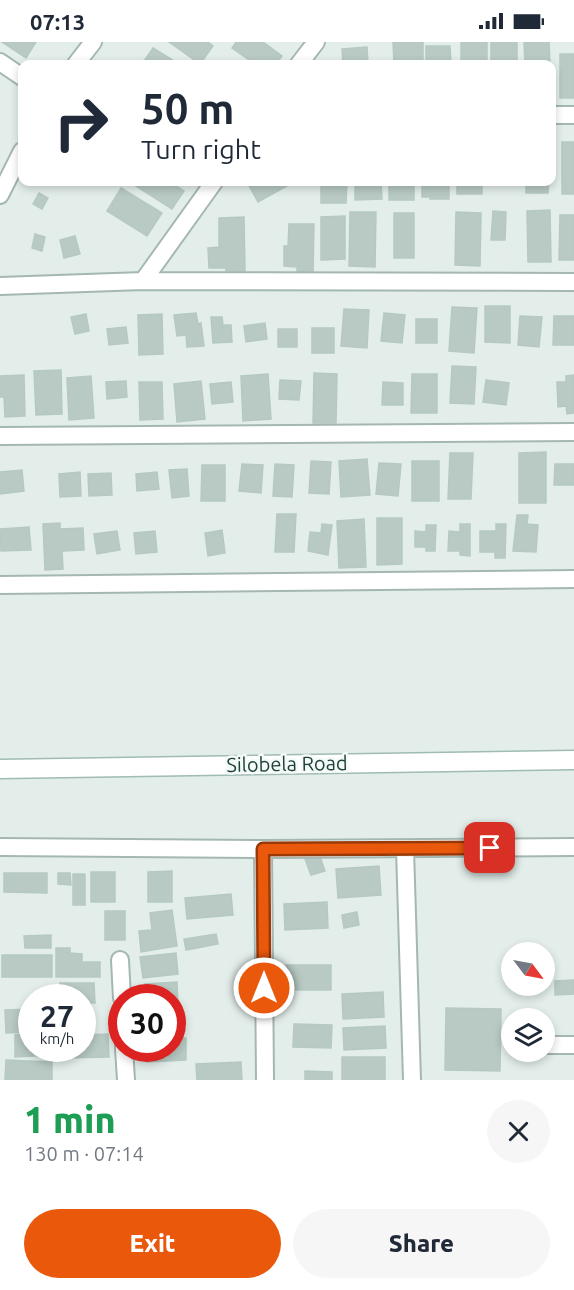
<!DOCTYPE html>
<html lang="en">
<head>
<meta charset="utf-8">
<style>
  :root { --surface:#fff; --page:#f6f6f7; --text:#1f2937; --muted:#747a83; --accent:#ea580c }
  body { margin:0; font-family:Ubuntu,sans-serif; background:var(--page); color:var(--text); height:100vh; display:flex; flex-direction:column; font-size:22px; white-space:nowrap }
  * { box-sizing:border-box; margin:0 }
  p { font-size:20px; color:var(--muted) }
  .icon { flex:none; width:33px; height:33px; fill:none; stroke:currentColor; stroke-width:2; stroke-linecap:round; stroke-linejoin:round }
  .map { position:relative; height:1038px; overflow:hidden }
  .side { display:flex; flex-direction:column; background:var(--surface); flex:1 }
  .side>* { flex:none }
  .top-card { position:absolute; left:18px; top:18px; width:538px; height:126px; border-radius:12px; box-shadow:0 3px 9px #0003; background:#fff; color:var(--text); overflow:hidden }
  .needle { width:39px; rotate:122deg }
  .fabs { position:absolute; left:501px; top:900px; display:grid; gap:12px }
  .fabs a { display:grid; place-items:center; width:54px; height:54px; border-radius:50%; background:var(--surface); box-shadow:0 3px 9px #0003; font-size:30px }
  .speed { position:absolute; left:18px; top:942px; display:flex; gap:12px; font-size:30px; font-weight:700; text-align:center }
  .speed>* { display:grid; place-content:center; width:78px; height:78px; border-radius:50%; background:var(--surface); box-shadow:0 3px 9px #0003; line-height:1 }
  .speed small { font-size:15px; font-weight:400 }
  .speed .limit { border:9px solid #d22; background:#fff; color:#111 }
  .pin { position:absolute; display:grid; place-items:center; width:51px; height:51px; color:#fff; margin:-26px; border-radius:12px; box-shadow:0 3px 9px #0006 }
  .me { position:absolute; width:66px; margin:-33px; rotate:0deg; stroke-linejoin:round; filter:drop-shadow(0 0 4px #0008) }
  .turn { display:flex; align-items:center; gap:21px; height:126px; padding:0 24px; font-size:27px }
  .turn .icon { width:78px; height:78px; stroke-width:2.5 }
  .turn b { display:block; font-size:42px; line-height:51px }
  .round { display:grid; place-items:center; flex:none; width:63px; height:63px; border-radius:32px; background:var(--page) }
  .overview { display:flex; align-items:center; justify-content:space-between; height:102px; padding:0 24px }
  h1 { font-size:36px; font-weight:800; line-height:45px; color:#1e9e55 }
  .action { display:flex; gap:12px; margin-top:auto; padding:12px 24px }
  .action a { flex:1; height:69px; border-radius:36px; background:var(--accent); color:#fff; font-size:24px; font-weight:800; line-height:69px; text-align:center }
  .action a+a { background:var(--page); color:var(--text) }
  .status { display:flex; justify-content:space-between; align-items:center; height:42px; padding:0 30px; background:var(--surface); direction:ltr }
  .status svg { height:16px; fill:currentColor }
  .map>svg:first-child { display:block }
  .building { fill:#b8cac3; stroke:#b5c9c2; stroke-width:1.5 }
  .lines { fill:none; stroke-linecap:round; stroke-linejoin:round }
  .street-casing { stroke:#a5b7b2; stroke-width:20 }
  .secondary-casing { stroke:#a0bbb4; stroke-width:21 }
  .street { stroke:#fff; stroke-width:16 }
  .secondary { stroke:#fff; stroke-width:18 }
  .route-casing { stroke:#983908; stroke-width:15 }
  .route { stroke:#ea580c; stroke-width:10 }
  .labels { text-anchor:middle; stroke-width:5; stroke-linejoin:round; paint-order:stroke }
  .street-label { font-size:20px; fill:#20423b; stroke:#f4faf8 }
</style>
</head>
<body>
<div class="status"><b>07:13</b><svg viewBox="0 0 49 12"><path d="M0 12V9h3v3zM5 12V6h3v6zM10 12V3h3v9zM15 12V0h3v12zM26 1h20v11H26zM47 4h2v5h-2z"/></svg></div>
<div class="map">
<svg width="574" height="1038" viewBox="0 0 574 1038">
  <rect width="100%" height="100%" fill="#e3eeea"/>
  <path class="building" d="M2,0H36L26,16Z
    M169,0H208L213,4L200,22Z
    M236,0H263L282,14L276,22H255L232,6Z
    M393,0H423V22H394Z
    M461,0H487V22H461Z
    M491,0H517V22H491Z
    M524,0H549L550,22H525Z
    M426,4H450L451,22H426Z
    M367,5L368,22H343L342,7Z
    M153,6L179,22H142Z
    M560,12H574V56H560Z
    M562,100H574V152H562Z
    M135,140H170L184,149L172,167L133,142Z
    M247,140H294L258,160Z
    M321,140H347L346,161H321Z
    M355,140H381L382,157L355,158Z
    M389,140H414V158H389Z
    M422,140H449V157H430L431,155H422Z
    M457,140H482V152H457Z
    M526,140H549L548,151H526Z
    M121,146L162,171L147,194L107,169Z
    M39,151L48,156L42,167L33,162Z
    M550,168L551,220H528L527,169Z
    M493,169L506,170L505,198H491Z
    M350,170H376L375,225L349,224Z
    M456,170L481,171L480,224L455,223Z
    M394,171H414V216H394Z
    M560,173H574V218H559Z
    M345,174V217L321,218V175Z
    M244,175L245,229H226V226H209L208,206L219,205V176Z
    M289,182H314L313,231H297V225L284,224V204H288Z
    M35,192L45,195L42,209L32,206Z
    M75,194L80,212L64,216L60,198Z
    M485,264H510V301L485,300Z
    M452,265L477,266L474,311L449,309Z
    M344,267L369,268L367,306L341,304Z
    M196,271L198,282L201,281L204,304L187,305L186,293L177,294L174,273Z
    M384,271L405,273L402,301L381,299Z
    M86,272L89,289L75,292L71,275Z
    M162,272L163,312L139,313L138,273Z
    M520,274L542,275L539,305L518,303Z
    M554,274H574V303H553Z
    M211,275H222L223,283H231L232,300L213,301Z
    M416,277H437V301H416Z
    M265,281L267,297L246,300L244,284Z
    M126,285L128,301L109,303L107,287Z
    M312,286H334V311H312Z
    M278,287H297V305H278Z
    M452,324L476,325L474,362L450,361Z
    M61,328L62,372L36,373L34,329Z
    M314,331L337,332L336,381H313Z
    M268,332L271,377L243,379L241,334Z
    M412,332H437V371H411Z
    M24,333L25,374L5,375L4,355H0V334Z
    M574,333V371L567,372L566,364L558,365L557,340H566V334Z
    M91,334L94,376L69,378L67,336Z
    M280,338L301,339L299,358L279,357Z
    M486,338L509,341L506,363L483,360Z
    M126,339L127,355L107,357L106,340Z
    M201,339L205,377L177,380L174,342Z
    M139,340H162L163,377L140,378Z
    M231,340L233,360L212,362L210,342Z
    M383,340L403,341V363H382Z
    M546,410V461H519V411Z
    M450,411H473L471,457H448Z
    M367,417L370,453L341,455L339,419Z
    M311,419L331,420L329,452L309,451Z
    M412,419H439V459H412Z
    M379,421L401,422L398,454L376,452Z
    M242,422L263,423L261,451L239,449Z
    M275,422L294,423L292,455L273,454Z
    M555,422H574V443H554Z
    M202,423H225V459H201Z
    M187,427L189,454L172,456L169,428Z
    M22,428L24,449L0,452V430Z
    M80,430L81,454L60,455L59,432Z
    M157,430L159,447L137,449L136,432Z
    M111,431L112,453L89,454L88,432Z
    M277,472H296L294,510H275Z
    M517,473H528L527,482L538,483L536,510L513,509Z
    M377,476H402V522L377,523Z
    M364,477L366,525L339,526L337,479Z
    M60,481V487L83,486L84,508L62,509L63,527L45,528L43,482Z
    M322,482L332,483L328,513L308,509L310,490L321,491Z
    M460,482H470V514L460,513V509H448L449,489L460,490Z
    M496,482H506L505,516H495V510H480V489H496Z
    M426,483H436L435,509H426V505H415V489L426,490Z
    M29,485L31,508L1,509L0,487Z
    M222,488L225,511L208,514L205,491Z
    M117,489L120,508L97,512L94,492Z
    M155,489L157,510L136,512L134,491Z
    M319,812L325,829L311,833L305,817Z
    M379,824L381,853L338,856L336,827Z
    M172,829V860H148V830Z
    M91,830H115V860H91Z
    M4,831H47V851L4,850Z
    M58,831H70L71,843L58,842Z
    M73,832H85V863H73Z
    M231,852L233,873L187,877L185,856Z
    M327,860L328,886L285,888L284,862Z
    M172,868L177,904L141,910L139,889L152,888L150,871Z
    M105,869H125V898H105Z
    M357,870L359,883L344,886L342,873Z
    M216,892L218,902L186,908L184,897Z
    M51,893V906H25L24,894Z
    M56,906H70V911L82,912V920H100V935H56Z
    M176,911L178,932L143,936L140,915Z
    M2,913H52V935H2Z
    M286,923H331V948H286Z
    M574,938V952L555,953V939Z
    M177,940L178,962H172V956H146L145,942Z
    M60,941H94L95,961H82V956H59Z
    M383,950L384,975L343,977L342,952Z
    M446,966L501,967L500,1029L445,1028Z
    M32,967V990L6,991L5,968Z
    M182,967L184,988L172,989V968Z
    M294,982L332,983L331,1006L293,1005Z
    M385,984L386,1006L344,1008L343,986Z
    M32,992V1006H52V1013L15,1015V993Z
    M108,992L109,1015L65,1016V1006H82V993Z
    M186,996V1018L147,1020V1006H172V997Z
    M342,1015H385V1038H342Z
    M6,1018L52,1020V1038H5Z
    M241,1020L242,1038H197L196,1022Z
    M305,1029L332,1030V1038H305Z"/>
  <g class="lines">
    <defs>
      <path id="street" d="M0,20L22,35
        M76,22L93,0
        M299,22L316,0
        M552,73H574
        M0,153L22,109
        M143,239L214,140
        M0,244L143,239L574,240
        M0,394L574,390
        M0,543L574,537
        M0,805L263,807L574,805
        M263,807L265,1038
        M405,807L412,1038
        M120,918L122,956
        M544,1003H574
        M124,1006L126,1038"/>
      <path id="secondary" d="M0,727L574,718"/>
    </defs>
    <use href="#street" class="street-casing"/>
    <use href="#secondary" class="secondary-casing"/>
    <use href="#street" class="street"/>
    <use href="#secondary" class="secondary"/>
  </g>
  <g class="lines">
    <defs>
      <path id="route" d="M264,946L263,807L490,806"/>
    </defs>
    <use href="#route" class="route-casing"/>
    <use href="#route" class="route"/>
  </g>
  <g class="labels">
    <g class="street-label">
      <text transform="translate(287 722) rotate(-1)" y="7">Silobela Road</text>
    </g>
  </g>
</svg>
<div class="fabs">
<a><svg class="needle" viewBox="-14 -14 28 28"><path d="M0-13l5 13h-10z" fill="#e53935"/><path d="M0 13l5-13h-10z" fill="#747a83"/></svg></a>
<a><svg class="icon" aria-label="layers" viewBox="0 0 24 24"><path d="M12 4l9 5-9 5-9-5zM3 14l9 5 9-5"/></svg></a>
</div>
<div class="speed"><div>27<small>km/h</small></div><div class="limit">30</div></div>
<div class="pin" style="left:490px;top:806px;background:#d93025"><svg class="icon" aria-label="arrive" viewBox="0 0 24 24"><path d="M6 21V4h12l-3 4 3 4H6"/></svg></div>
<svg class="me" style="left:264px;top:946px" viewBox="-20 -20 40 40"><circle r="17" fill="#ea580c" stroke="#fff" stroke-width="3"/><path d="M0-11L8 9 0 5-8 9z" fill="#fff"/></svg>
<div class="top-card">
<div class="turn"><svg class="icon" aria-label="right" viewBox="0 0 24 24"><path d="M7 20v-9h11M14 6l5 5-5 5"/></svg><div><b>50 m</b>Turn right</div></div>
</div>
</div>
<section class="side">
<div class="overview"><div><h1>1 min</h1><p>130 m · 07:14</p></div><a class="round"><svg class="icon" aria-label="close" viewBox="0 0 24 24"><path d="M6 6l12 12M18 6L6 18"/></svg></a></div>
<div class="action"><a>Exit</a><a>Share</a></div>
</section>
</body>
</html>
